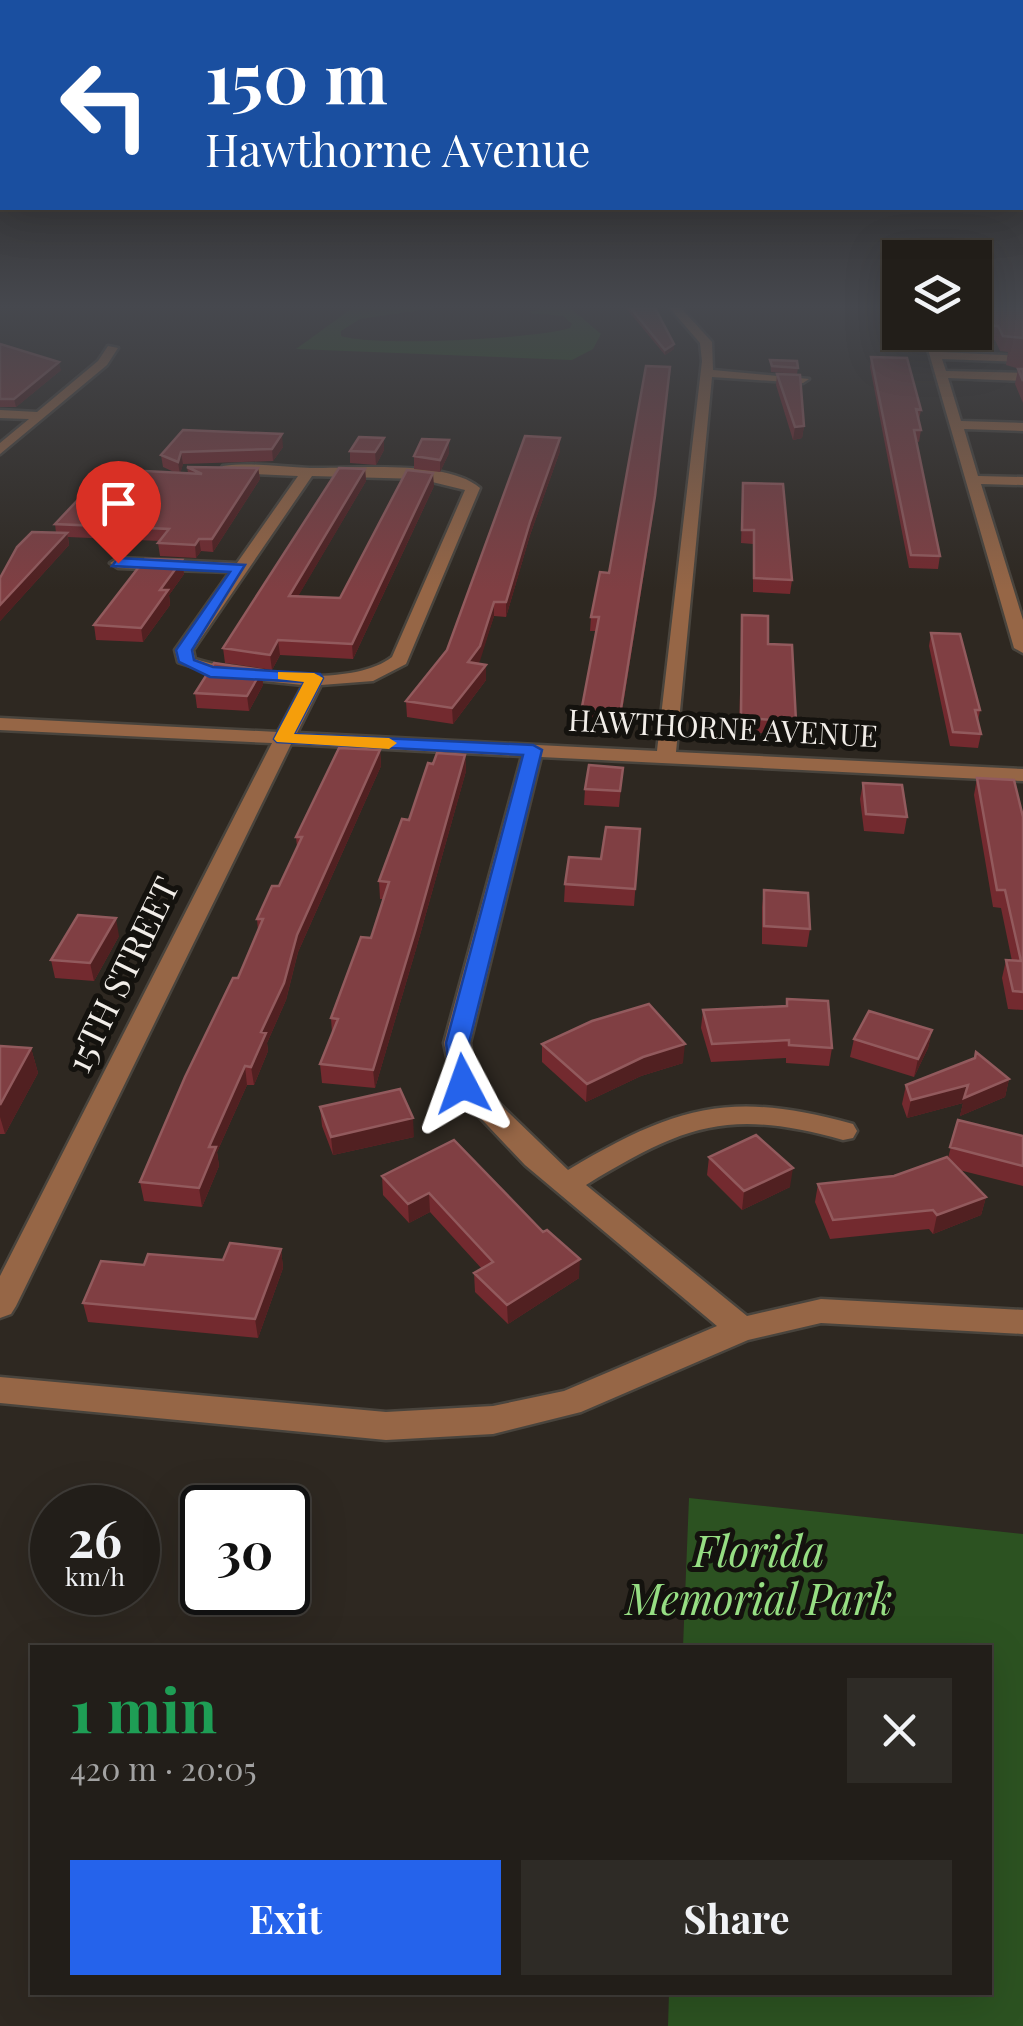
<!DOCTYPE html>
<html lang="en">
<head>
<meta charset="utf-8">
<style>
  :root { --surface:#221e19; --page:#2e2b26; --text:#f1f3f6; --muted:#a2a2a2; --line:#3f3c38; --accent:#2563eb }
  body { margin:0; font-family:"Playfair Display",serif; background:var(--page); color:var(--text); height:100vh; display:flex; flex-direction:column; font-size:38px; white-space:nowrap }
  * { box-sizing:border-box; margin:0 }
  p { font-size:32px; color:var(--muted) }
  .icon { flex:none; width:55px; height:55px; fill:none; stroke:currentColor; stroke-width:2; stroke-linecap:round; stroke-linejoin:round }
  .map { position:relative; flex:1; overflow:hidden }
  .side { position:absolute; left:30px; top:1645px; width:962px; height:350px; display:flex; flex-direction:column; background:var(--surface); border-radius:0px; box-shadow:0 10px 40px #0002,0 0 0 2px var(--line) }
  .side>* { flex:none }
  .guide { position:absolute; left:0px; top:0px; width:1025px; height:210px; box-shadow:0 10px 40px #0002,0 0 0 2px var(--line); background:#1a4fa0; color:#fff; overflow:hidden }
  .buttons { position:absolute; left:882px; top:240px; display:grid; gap:20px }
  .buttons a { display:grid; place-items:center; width:110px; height:110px; border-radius:0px; background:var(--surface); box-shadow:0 10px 40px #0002,0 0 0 2px var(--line); font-size:50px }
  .speed { position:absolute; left:30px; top:1485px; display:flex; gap:20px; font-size:50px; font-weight:700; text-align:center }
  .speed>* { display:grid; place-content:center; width:130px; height:130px; border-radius:50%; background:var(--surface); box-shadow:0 10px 40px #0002,0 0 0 2px var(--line); line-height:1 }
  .speed small { font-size:25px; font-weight:400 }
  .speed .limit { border:5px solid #111; border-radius:15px; background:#fff; color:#111 }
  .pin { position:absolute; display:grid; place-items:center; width:85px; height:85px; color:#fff; margin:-102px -42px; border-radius:50% 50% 50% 0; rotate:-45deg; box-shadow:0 0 10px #0007 }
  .pin .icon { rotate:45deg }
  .me { position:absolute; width:110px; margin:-55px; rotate:356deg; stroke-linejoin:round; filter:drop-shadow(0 0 8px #0008) }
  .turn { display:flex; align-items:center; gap:35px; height:210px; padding:0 40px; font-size:45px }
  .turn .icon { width:130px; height:130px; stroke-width:2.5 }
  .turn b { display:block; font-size:70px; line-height:85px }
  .round { display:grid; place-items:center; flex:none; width:105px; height:105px; border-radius:0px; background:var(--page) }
  .head { display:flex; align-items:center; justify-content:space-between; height:170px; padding:0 40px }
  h1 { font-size:60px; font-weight:700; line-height:75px; color:#1e9e55 }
  .button { display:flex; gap:20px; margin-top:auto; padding:20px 40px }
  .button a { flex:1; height:115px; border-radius:0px; background:var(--accent); color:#fff; font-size:40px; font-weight:700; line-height:115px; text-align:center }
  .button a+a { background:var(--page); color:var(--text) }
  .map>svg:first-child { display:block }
  .green { fill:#2c5221 }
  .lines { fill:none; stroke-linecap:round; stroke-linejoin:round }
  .minor-casing { stroke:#49443d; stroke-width:5 }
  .minor { fill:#966646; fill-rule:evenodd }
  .wall { fill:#732a2f }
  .shaded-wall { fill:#512021 }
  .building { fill:#803f43; stroke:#925a5d; stroke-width:2.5 }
  .route { fill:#2563eb; stroke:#184099; stroke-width:2.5 }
  .slow { fill:#f59e0b }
  .labels { text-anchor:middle; stroke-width:10; stroke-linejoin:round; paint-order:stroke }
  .far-street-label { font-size:30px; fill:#f2eee9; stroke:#14120e }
  .street-label { font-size:35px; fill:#f2eee9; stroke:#14120e }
  .near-park-label { font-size:42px; font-style:italic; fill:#96de83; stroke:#14120e }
</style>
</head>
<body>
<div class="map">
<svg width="1023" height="2026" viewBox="0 0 1023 2026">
  <rect width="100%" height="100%" fill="#2e2821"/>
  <path class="green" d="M355,306H449L360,319L341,331V336C375,347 535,339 570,328L572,324L563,316L529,313L545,306H568L601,334L593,349L572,360L296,349Z
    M689,1498L1023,1534V2026H668L669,1993L990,1992V1648L683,1647Z"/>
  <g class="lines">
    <defs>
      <path id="minor" d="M668,306H679L712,342L713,370L809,379L803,383L712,377L676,752L1023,769V781L541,757L470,1043L476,1081L568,1170C676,1106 730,1090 853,1124L857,1131L853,1138L843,1140C728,1108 685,1125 586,1185L747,1316L821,1299L1023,1310V1334L821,1323L748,1340L581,1412L493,1434L386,1440L0,1403V1377L386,1412L493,1406L564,1391L717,1326L525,1165L454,1090L444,1043L522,756L291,744L16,1306L11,1314L0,1318V1276L272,743L0,730V718L278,732L303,685L225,677L178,662L175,650L230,572L118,568L110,563L118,558L237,563L298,476L228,473L221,469L223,466C251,462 282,467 310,468C354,469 446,459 480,488L406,664L373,681L321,685L297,733L657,751L702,361L700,343ZM312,476L420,479L465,490L392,657C351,689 243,674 195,659L193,650Z
        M923,332H934L940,352L1023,356V362L942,359L946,371L1023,373V381L948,378L961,421L1023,423V431L964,429L978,476L1023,477V485L981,484L1023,620V653L1014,648Z
        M108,346L118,348L107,365L0,454V443L29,419L0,418V410L37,412L98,361Z"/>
    </defs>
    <use href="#minor" class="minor-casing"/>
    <use href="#minor" class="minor"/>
  </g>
  <path class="wall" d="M624,306H654L674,349L665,355Z
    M975,306H1023V403L1015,384L1018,369H1020L1006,365L1008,352L1000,351L995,340L964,339L962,332H975Z
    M0,344L61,370L16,407H0Z
    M871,357L921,410L919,420L921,430L919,442L916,441L940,556L938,569L909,568L870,367Z
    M770,360L798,368L797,374L771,372Z
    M777,374L804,426L802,438L793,440L776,385Z
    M183,430L283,447L273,461L183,464L180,473H188L187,467L258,468L260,479L213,552L201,551L196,558L160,556L158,543L160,541L68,537L69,545L0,621V578L56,533L55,524L174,472L163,467L161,455Z
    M560,438V451L530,535L506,617L494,616L478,664L486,665V680L453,724L407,717L406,701L447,650Z
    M384,450L376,465L350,463V451Z
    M449,453L440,472L414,469V456Z
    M365,469L366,481L298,596L340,598L434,486L353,659L280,655L272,670L225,663L223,648Z
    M743,483L792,580L790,594L753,592V544L741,543Z
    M654,509L619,730L581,728V712L596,631H590L591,617L609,573Z
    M182,560L184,574L169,595L170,605L143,642L96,640L94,625Z
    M742,615L768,644L796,721L794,735L739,732Z
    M931,633L980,710L978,721L981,734L978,748L950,746L929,646Z
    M262,670L263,685L249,711L197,708L195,693Z
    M380,750L381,766L298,952L286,1000L267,1043L268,1051L254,1085H247L217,1152L219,1166L202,1207L144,1201L140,1182L238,978L258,931L257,919L279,886L297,847L296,837Z
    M465,755L466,771L416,949L375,1088L322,1083L320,1064L332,1033L331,1018L371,938L384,899H380L379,881L409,820L433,764Z
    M623,768L619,807L584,805L585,789Z
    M977,778L1023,817V1010L1008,1009L1002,978L1006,960L1012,961L1001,908L993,907L974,795Z
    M863,783L907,817L904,834L864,831L860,799Z
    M640,829L634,906L564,902L565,884Z
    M764,890L810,929L807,947L762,944V907Z
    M119,936L94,981L55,978L51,960Z
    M787,999L832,1048L829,1066L786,1063V1058L711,1062L701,1028L703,1010L786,1006Z
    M932,1030L928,1048L914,1077L850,1057L854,1039Z
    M542,1044L683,1063L641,1076L586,1102L542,1062Z
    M0,1046L31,1048L38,1073L5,1134H0Z
    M1009,1079L1005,1097L960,1116L963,1103L907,1118L902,1104L906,1085Z
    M320,1107L414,1137L333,1155L322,1126Z
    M958,1120L1023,1136V1186L959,1170L986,1197L981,1215L933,1234L929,1229L830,1239L815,1202L818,1184L894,1176L948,1158Z
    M454,1140L579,1278L508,1324L475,1292L474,1273L482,1269L430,1212L409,1223L383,1195L382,1176Z
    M709,1157L790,1187L742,1210L707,1175Z
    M281,1249L283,1268L258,1338L88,1322L83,1303L144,1265L223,1260Z"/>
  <path class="shaded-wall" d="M674,344V349L665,355V350Z
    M59,362L61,370L16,407L14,399Z
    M669,378L654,509L619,730L620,715Z
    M804,426L802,438L793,440L795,427Z
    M282,434L283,447L273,461L272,449Z
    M384,438V450L376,465L375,452Z
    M560,438V451L530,535L506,617V602L530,522Z
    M449,440V453L440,472V460Z
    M181,452L183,464L180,475L178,462Z
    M258,468L260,479L213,552L212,539Z
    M365,469L366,481L290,610L289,596Z
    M433,473L434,486L353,659L352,644Z
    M67,533L69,545L0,621V605Z
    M199,539L201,551L196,558L195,545Z
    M182,560L184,574L169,595L170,605L143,642L141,628L160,590Z
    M494,602V616L480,661L469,677L468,662Z
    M278,640L280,655L272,670L270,655Z
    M486,665V680L453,724L452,708Z
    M262,670L263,685L249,711L247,696Z
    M380,750L381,766L298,952L286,1000L267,1043L268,1051L254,1085L251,1067L261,1032L297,935Z
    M465,755L466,771L416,949L375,1088L373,1070Z
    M116,918L119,936L94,981L90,963Z
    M932,1030L928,1048L914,1077L918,1059Z
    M685,1044L683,1063L641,1076L586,1102L587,1084L643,1057Z
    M31,1048L38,1073L5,1134L0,1117V1105Z
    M245,1066L247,1085L217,1152L219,1166L202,1207L199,1188L209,1147Z
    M1009,1079L1005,1097L960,1116L963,1103L907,1118L911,1100L968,1085Z
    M413,1118L414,1137L333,1155L331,1137Z
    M793,1168L790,1187L742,1210L744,1191Z
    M429,1193L430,1212L409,1223L408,1204Z
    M986,1197L981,1215L933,1234L937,1215Z
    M281,1249L283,1268L258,1338L255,1319Z
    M580,1259L579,1278L508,1324L507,1305Z"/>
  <path class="building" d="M629,306H654L674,344L665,350Z
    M975,306H1009L1023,309V338L1003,336L998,326L975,325Z
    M0,344L59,362L14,399H0Z
    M871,357L907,358L921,410L916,409L921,430H914L940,556L911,555Z
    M770,360L797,361L798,368L772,366Z
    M646,366L670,367L655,496L620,715L581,712L599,617H591L600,572L609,573Z
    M1018,369H1023V381Z
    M777,374L800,375L804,426L795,427Z
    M183,430L282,434L272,449L181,452L178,462L161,455Z
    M525,436L560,438L530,522L506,602H494L480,646L468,662L486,665L452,708L406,701L447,650Z
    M359,437L384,438L375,452L350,451Z
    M422,439L449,440L440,460L414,456Z
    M187,467L258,468L212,539H199L195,545L158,543L169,529L55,524L107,469L202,474Z
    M339,468L365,469L289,596L340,598L407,470L433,473L352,644L278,640L270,655L223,648Z
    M743,483L783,484L792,580L754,578V530H742Z
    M32,532L67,533L0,605V578L17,547Z
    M145,559L182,560L160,590H168L141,628L94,625Z
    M742,615L768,616V644L792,645L796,721L741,718Z
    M931,633L960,634L980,710H975L981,734L953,732Z
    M214,663L262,670L247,696L195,693Z
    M339,748L380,750L297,935L284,983L261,1032L266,1033L251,1067L245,1066L209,1147H216L199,1188L140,1182L185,1077L233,978H238L263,919H257L272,886H279L302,837H296Z
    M437,753L465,755L415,932L373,1070L320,1064L338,1019L331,1018L361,937L371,938L389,882L379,881L402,819L409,820L428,763L433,764Z
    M589,765L623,768L620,791L585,789Z
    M977,778L1014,780L1023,817V992L1013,991L1006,960L1021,961L1005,890H997Z
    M863,783L902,785L907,817L866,814Z
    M606,827L640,829L635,889L565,884L569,857L601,859Z
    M764,890L808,893L810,929L764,926Z
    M78,915L116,918L90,963L51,960Z
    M787,999L828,1001L832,1048L789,1045V1040L712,1044L703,1010L787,1006Z
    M649,1004L685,1044L643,1057L587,1084L542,1044L592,1021Z
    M869,1011L932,1030L918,1059L854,1039Z
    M0,1046L31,1048L0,1105Z
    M976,1052L1009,1079L964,1098L968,1085L911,1100L906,1085L975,1058Z
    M400,1089L413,1118L331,1137L320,1107Z
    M958,1120L1023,1136V1166L950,1147Z
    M756,1135L793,1168L744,1191L709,1157Z
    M454,1140L543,1232L547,1230L580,1259L507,1305L474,1273L493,1262L429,1193L408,1204L382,1176Z
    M947,1157L986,1197L937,1215L933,1210L833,1220L818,1184L894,1176Z
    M230,1243L281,1249L255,1319L83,1303L101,1261L144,1265L148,1254L223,1260Z"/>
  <linearGradient id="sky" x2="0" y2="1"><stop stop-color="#191612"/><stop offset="0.52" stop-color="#46484e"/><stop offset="1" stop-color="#46484e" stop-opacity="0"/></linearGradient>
  <rect width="1023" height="590" fill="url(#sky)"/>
  <path class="route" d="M118,558L245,565L192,650L194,660L213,667L320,674L323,678L294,734L533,745L542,750L469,1043L475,1084L472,1090H455L451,1084L446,1043L523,755L277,742L274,739L304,682L210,677L179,662L176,650L230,572L112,566Z"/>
  <path class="slow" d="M278,672L314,673L323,678L294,734L389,738L397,743L389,749L277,742L274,739L304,682L278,679Z"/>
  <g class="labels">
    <g class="far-street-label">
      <text transform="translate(723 729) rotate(3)" y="10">HAWTHORNE AVENUE</text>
    </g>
    <g class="street-label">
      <text transform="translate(123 975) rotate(-64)" y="12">15TH STREET</text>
    </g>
    <g class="near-park-label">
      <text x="759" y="1567">Florida<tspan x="759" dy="48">Memorial Park</tspan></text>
    </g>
  </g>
</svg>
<div class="buttons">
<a><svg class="icon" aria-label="layers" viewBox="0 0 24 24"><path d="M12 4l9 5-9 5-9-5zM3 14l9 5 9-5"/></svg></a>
</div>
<div class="speed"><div>26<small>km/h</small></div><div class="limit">30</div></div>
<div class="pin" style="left:118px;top:563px;background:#d93025"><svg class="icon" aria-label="arrive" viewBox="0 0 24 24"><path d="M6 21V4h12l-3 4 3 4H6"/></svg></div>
<svg class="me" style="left:463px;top:1084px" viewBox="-20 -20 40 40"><path d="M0-17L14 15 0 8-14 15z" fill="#2563eb" stroke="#fff" stroke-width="4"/></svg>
<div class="guide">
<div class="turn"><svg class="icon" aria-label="left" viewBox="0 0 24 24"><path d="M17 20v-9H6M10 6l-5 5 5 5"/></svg><div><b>150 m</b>Hawthorne Avenue</div></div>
</div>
<section class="side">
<div class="head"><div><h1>1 min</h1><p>420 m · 20:05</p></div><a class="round"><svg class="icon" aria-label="close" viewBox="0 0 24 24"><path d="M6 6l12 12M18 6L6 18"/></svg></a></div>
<div class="button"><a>Exit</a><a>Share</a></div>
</section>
</div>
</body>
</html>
